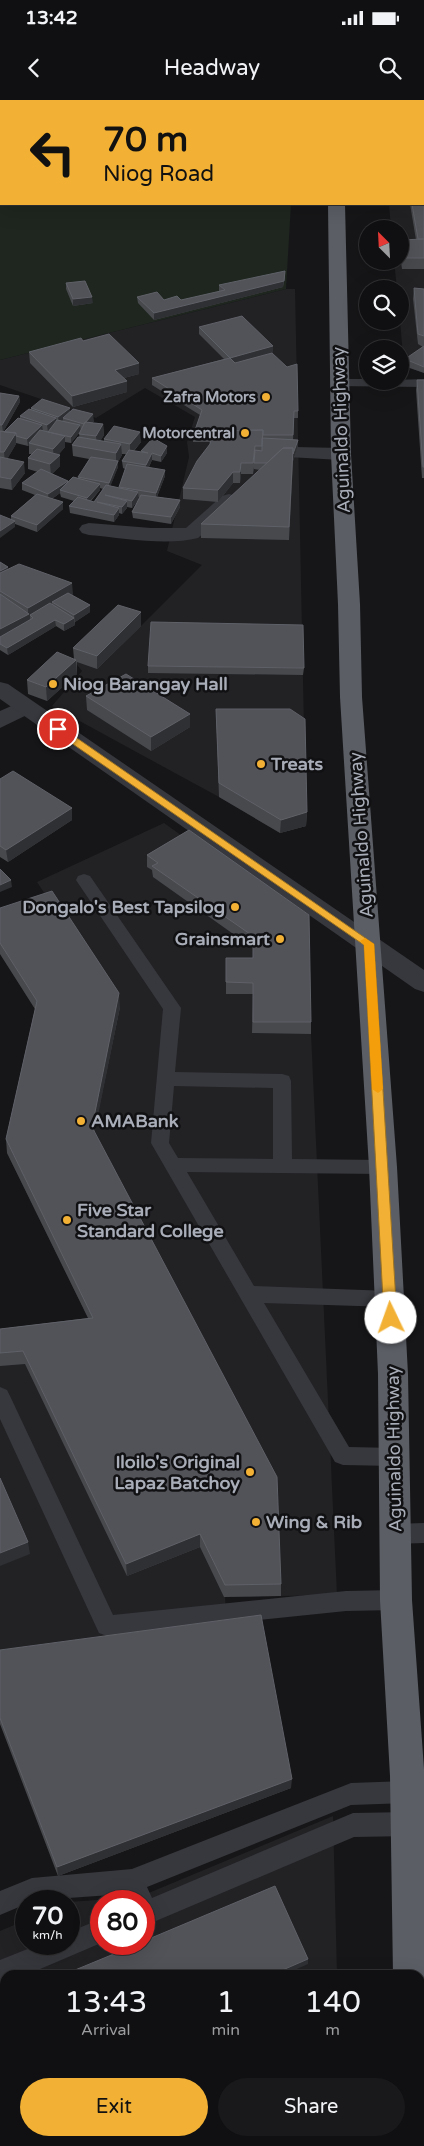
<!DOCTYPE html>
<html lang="en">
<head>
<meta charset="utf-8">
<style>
  :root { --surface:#101012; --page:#19191b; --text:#f1f3f6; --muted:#9c9d9f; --line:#303032; --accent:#f2b134 }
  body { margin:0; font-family:"Varela Round",sans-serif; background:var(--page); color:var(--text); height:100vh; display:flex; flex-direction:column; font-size:19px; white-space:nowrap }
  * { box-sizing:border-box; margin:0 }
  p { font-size:16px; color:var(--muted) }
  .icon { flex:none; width:28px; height:28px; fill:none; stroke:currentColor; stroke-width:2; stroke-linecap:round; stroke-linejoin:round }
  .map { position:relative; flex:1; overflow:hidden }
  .drawer { position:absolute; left:0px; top:1870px; width:425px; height:176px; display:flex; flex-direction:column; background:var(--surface); border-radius:15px 15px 0 0; box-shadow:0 5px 20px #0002,0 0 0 1px var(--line) }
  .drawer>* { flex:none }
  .banner { position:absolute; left:0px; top:0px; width:425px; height:105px; box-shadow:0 5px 20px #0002,0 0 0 1px var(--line); background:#f2b134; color:#111; overflow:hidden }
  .needle { width:32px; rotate:336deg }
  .fabs { position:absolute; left:359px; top:120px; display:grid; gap:10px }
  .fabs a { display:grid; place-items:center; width:50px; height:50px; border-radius:50%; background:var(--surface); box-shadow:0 5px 20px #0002,0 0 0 1px var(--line); font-size:25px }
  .speed { position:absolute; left:15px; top:1790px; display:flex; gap:10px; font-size:25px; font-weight:700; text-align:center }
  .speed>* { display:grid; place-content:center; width:65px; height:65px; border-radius:50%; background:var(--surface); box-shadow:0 5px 20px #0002,0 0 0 1px var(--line); line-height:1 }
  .speed small { font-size:12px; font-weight:400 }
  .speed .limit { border:8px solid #d22; background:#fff; color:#111 }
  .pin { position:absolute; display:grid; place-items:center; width:42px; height:42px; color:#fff; margin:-21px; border:2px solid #fff; border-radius:50%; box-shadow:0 1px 5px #0007 }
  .me { position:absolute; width:55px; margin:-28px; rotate:357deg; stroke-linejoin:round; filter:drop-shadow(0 0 4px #0008) }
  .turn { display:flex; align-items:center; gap:18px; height:105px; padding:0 20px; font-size:22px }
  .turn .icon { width:65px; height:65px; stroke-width:2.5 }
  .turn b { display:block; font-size:35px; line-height:42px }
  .eta { display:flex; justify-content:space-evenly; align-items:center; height:85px; text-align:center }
  .eta b { font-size:30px; font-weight:600; line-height:35px }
  .cta { display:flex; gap:10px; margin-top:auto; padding:10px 20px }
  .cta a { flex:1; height:58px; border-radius:30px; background:var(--accent); color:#111; font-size:20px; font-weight:600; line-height:58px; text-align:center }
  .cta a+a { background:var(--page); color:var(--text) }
  .status { display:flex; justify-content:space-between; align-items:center; height:35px; padding:0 25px; background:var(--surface); direction:ltr }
  .status svg { height:14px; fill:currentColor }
  header { display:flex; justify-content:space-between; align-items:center; height:65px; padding:0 20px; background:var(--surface); font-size:22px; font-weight:600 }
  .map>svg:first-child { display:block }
  .built { fill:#222225; fill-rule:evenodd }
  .green { fill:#1e261f }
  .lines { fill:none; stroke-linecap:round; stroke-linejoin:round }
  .service { fill:#37383d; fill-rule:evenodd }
  .minor { fill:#37383d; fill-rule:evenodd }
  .tertiary { fill:#37383d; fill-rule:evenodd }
  .trunk { fill:#5b5e65; fill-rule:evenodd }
  .wall { fill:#47494d; fill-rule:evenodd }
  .shaded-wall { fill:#2f3033 }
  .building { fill:#525359; stroke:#5f6168 }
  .route { fill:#f2b134; stroke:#9d7322 }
  .slow { fill:#f59e0b }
  .poi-dot { fill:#f2b134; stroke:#111113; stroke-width:2 }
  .labels { text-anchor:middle; stroke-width:5; stroke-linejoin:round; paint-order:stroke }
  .far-poi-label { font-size:15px; font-weight:bold; fill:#a8adb8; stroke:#111113; text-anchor:end }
  .street-label { font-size:18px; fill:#a8adb8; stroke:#111113 }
  .poi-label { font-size:18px; font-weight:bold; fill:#a8adb8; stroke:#111113; text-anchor:start }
</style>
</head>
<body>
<div class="status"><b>13:42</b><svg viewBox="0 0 49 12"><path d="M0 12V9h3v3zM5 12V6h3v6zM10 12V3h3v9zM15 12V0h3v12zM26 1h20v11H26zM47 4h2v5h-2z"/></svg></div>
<header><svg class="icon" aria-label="back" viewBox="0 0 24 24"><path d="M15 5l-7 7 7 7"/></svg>Headway<svg class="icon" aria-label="search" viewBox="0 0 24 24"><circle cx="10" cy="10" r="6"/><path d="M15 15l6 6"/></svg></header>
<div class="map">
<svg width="424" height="2046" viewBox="0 0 424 2046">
  <rect width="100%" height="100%" fill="#161618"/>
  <path class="built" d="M424,28V273L404,266L400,221V189H397L394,161H400V129H391L389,104H424Z
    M286,189H295L306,726L280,733L219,697L52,606L82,571L74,561L118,518L141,526L202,465L167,451L189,357L187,342L195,317L145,288L96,318L0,285V260Z
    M164,723L308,826L311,934L337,1495L225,1497L226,1514L0,1561V1242L94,1230L7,1053L38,914L0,854L52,805L37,782Z
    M333,1716L337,1875H5V2041H121L110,2046H0V1831L26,1820V1844H69V1802L139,1797ZM101,1801H144V1844H101Z"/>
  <path class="green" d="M0,71L1,104H291L286,189L0,260Z"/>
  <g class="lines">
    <path class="service" d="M339,279H368V281L424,279V287L334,286L332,283L334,280Z
      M84,774L90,776L181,908L175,972L282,974L289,976L291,981L292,1059L383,1060L390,1062L393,1067L390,1072L383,1074L187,1072L254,1186L390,1191L397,1193L400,1199L397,1205L390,1207L264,1203L349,1347L394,1348L402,1351L405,1357L402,1363L394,1366L343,1365L335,1362L151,1043L163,909L76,780L78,776ZM174,986L273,988V1059L178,1058L169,1043Z
      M0,1287L7,1290L10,1296L113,1515L346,1491L396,1490L404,1493L407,1500L404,1507L396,1510L346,1511L107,1536L99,1533L0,1319Z
      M424,1423V1443L394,1444L386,1441L383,1434L386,1427L394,1424Z
      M407,1681L415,1684L419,1692L415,1700L407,1703L351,1705L147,1787L152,1798L353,1713L409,1712L418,1716L421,1724L418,1732L409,1736L354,1737L144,1826V1801H129L125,1794L26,1801V1804L0,1815V1791L32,1778L132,1769L351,1683Z
      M101,1819V1843L26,1875H5V1884L0,1886V1860L40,1844H69V1832Z
      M424,1933V1959L420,1960V1934Z"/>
    <path class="minor" d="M295,347L341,348L348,350L351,354L348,358L341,360L288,357L285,353L288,349Z
      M229,394L236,396L239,400L236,404L198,438C167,446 122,438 89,435L82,433L79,429L82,425L89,423L151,428H186L222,396Z
      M25,600L33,602L36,607L33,612L0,628V611Z"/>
    <path class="tertiary" d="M0,582L8,584L424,870V892L415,889L0,599Z"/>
    <path class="trunk" d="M324,0H340V1H324Z
      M328,104H345L351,354L360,504L362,597L397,1067L408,1274L412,1500L424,1669V1889L420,1890V1875H393L390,1676L380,1500L378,1274L369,1067L340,597L338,504L331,354Z
      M420,2024L424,2025V2046H395V2041H420Z"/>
  </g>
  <path class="wall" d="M16,0H42V1H16Z
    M44,0H67V1H69H44Z
    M81,0H121L120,1H81Z
    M0,3H1V70H0Z
    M424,52V169H402L400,155V141L416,140L410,104H424Z
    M285,177L283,187L154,220L138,203L137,197L164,200H181L219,192V185Z
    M66,183L93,203L73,206L66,189Z
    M414,188L424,189V273L404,266L405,259L423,247L418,244L413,199Z
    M199,227L273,246L272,253L298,311V318H294L293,340H298V346L293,361L289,440L201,438V424L260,370L254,369V367L253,374H241L240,383H233L218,402L183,399V388L210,344V342H193V336L200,315L152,285V278L224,259L199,234Z
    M83,241L139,263V274L124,278L127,281V292L73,307L30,263L29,252Z
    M417,280H424V378H422L416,290Z
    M0,293L19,296L20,302L3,332L20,318V316L31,309V308H70V311L94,321L92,323L103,324L104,335L100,341H104V339L141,342L134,351L142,352L141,351L167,353L161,362L152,360L149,367L165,376L157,397L180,400V407L171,424L133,418L132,412L140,397H138L139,399L132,408L127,407V408L122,414L119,413V415L114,422L70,413L69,406L74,401L61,397L60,393L52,399L63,409L37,432L15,424V427L11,419V416L35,395L22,390V383L38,372L28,369V358L32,354H29V345L28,346L16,343V344L7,359L25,373L12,390L0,388ZM80,332L79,337L72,345L73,356L89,359L78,378L68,382L52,374L60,366L59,354L65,347V342L71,343ZM122,354H126L122,361L123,368L125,369L119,388L110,386L118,367V362L122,355ZM100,388L103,389L94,402L91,401L100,390Z
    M0,462L8,467V469L73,494L72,495L90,505V512L75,522V525L64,531L56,526L8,555L0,550Z
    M141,526L97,569L77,562V574L47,601L28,594L27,580L74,559L73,548Z
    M148,566L304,568L303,575L148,573Z
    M86,596L190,627L151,651L87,610Z
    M216,609L307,712L306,726L280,733L219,697Z
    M0,679L72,708V720L8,762L0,757Z
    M189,730L311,922V934L252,933L253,894H226V882L253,858V848L153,777L152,770L147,767V755Z
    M0,808L120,907L94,1032L281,1484V1496L224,1497L200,1447L127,1476L25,1264L0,1266V1229L88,1218L7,1053L6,1039L35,909L0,854Z
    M0,1550L291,1688L58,1776L0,1624Z"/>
  <path class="shaded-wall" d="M285,171L283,187L154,220V213Z
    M92,197L93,203L73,206V199Z
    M273,246V253L230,265V258Z
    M139,263V274L116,280L115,270Z
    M127,281V292L73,307L72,296Z
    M19,296L20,302L3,332L2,325Z
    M70,308V314L63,318V320L59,324L58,317Z
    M93,314L94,321L84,330V324Z
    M56,318L57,324L48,332L47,325Z
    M103,324L104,335L97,347L96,336Z
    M42,325L43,331L29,343V345L28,346L27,339Z
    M80,325L81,331L71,343V337Z
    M140,332L141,342L130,355V344Z
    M16,333V344L5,363L4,352Z
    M65,336V347L54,360L53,349Z
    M298,340V346L293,361L289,440L293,354Z
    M121,344L122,355L118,362V367L109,390V383L116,364V353Z
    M167,346V353L161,362V356Z
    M152,353V360L146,372V365Z
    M60,355V366L51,375L50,364Z
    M24,362L25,373L12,390L11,379Z
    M241,363V374L240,383V372Z
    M165,370V376L156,399V393Z
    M233,372V383L218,402V390Z
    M68,381L69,387L60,390V393L49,401L48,394Z
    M100,384V390L87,404V398Z
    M138,392L139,399L132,408V401Z
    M180,400V407L171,424V417Z
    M127,401V408L122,414V407Z
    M63,402V409L37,432V425Z
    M119,408V415L114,422V415Z
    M15,421V427L0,438V431Z
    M8,467V474L0,478V471Z
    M72,483L73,494L56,504L52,502V506L30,515V525L0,541V529L28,514V508Z
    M90,505V512L75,522L74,515Z
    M141,512V526L97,569V556Z
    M74,518L75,525L64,531V524Z
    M55,520L56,526L8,555L7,548Z
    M76,560L77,574L47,601L46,587Z
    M190,614V627L151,651V637Z
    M72,708V720L8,762L6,750Z
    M307,712L306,726L280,733L281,720Z
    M11,780L12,787L0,792V785Z
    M119,893L120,907L93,1040L92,1027Z
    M200,1434V1447L127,1476L126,1464Z
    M28,1442L30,1454L0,1466V1453Z
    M292,1679L291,1688L58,1776L57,1767Z
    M308,1859V1864L283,1875H271Z
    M99,2041H121L110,2046H88Z"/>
  <path class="building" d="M92,0H110L109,1Z
    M147,0H170V1H146Z
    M182,0H210L209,1H182Z
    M388,0H424V4V1H388Z
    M0,3H1V11L0,10Z
    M0,12H1V24H0Z
    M1,35V60H0V36Z
    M424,88V139H418L412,104H424Z
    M424,139V158H403L400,140Z
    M285,171L284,181L154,213L137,197L157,192L164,200L177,196L181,200L225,190L219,185Z
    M85,181L92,197L73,199L66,183Z
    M414,188L424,189V236L418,234Z
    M242,216L273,246L230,258L199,227Z
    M109,234L139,263L115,270L127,281L72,296L29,252L81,238L83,241Z
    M424,246V267L405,259Z
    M272,253L287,267L297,264L298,311H294L293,335H263V330L212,331L211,336H193L202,310L152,278L230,258L235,263Z
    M417,280H424V367H423Z
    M0,293L19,296L2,325H0Z
    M42,299L70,308L58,317L31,308Z
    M29,309L56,318L47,325L20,316Z
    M73,309L93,314L84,324L63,318Z
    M18,318L42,325L27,339L16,336V333L4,332Z
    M57,320L80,325L71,337L48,332Z
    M85,322L103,324L96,336L79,334Z
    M114,326L140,332L130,344L104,339Z
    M40,330L65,336L53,349L29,343Z
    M263,330L262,346H255L253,363H241L240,372H233L218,390L183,388L197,361L210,344L212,331Z
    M0,331L16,333L4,352H0Z
    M78,337L121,344L116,353L72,345Z
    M153,338L167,346L161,356L152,353L146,365L122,361L129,350L148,353L141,351Z
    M262,338L298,340L293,354V348H283L267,363H254L255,350L262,351Z
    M283,348H293L289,427L201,424Z
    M37,349L60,355L50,364L28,358Z
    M0,357L24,362L11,379L0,377Z
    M91,357L118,361L109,383L78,377Z
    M127,364L165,370L156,393L119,387Z
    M41,369L68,381L48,394L22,383Z
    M73,377L100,384L87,398L60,390Z
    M106,385L138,392L132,401L105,395L127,401L122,407L97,402L119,408L114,415L69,406L78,397L94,402Z
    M37,394L63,402L37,425L11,416Z
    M141,395L180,400L171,417L132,412Z
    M0,415L15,421L0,431Z
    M0,462L8,467L0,471Z
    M19,464L72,483L28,508L0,491V473Z
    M68,493L90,505L74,515L52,502Z
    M0,494L29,514L0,529Z
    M50,503L74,518L64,524L55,520L7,548L0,544V537L33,518L30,515Z
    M118,505L141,512L97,556L73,548Z
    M151,522L303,525L304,568L148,566Z
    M57,552L76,560L46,587L27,580Z
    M126,574L190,614L151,637L86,596Z
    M216,609H290L305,619L307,712L281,720L219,683Z
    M13,671L72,708L6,750L0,746V679Z
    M189,730L309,815L311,922H253V883L226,882V858H253V836L152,766L158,763L147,755Z
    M0,769L11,780L0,785Z
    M52,791L119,893L92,1027L277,1377L281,1484L225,1485L200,1434L126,1464L23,1251L0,1253V1229L93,1218L6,1039L37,901L0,843V808Z
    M0,1378L28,1442L0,1453Z
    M261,1515L292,1679L57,1767L0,1618V1550Z
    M275,1786L308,1859L271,1875H63L138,1844H144V1841Z
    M5,2021V2041H99L88,2046H4L0,2035V2023Z"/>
  <path class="route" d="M54,627H61L374,844L397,1218L395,1221L391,1223L384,1218L364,845L54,631Z"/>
  <path class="slow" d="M365,838L374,844L383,989L378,993L372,989L364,845L360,841Z"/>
  <g class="poi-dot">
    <circle cx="266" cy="297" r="5"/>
    <circle cx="245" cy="333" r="5"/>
    <circle cx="53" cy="584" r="5"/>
    <circle cx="261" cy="664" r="5"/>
    <circle cx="235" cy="807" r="5"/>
    <circle cx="280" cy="839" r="5"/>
    <circle cx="81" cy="1021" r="5"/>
    <circle cx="67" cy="1120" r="5"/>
    <circle cx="250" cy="1372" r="5"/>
    <circle cx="256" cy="1422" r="5"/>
  </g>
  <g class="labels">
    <g class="far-poi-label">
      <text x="256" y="302">Zafra Motors</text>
      <text x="235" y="338">Motorcentral</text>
    </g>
    <g class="street-label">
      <text transform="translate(341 330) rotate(-92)" y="6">Aguinaldo Highway</text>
      <text transform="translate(361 735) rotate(-94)" y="6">Aguinaldo Highway</text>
      <text transform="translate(394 1349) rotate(-91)" y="6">Aguinaldo Highway</text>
    </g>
    <g class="poi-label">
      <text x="63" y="590">Niog Barangay Hall</text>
      <text x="271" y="670">Treats</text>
      <text x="225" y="813" text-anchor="end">Dongalo's Best Tapsilog</text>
      <text x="270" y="845" text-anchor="end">Grainsmart</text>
      <text x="91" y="1027">AMABank</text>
      <text x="77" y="1116">Five Star<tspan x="77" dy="21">Standard College</tspan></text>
      <text x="240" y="1368" text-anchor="end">Iloilo's Original<tspan x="240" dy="21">Lapaz Batchoy</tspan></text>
      <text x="266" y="1428">Wing &amp; Rib</text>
    </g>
  </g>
</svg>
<div class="fabs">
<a><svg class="needle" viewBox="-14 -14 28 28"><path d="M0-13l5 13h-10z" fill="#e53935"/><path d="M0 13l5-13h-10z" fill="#9c9d9f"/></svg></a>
<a><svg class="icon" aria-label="search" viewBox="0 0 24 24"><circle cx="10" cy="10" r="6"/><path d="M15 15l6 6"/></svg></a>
<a><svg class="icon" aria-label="layers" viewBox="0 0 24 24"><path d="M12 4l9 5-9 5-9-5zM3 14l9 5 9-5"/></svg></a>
</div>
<div class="speed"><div>70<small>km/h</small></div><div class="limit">80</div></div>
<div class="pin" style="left:58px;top:629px;background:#d93025"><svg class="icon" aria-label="arrive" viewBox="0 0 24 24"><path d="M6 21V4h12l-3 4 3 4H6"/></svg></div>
<svg class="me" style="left:391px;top:1218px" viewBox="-20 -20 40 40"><circle r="19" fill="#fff"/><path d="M0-13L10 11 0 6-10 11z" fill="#f2b134"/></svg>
<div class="banner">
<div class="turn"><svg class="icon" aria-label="left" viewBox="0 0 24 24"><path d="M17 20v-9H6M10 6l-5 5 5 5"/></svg><div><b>70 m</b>Niog Road</div></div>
</div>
<section class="drawer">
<div class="eta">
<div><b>13:43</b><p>Arrival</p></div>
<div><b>1</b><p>min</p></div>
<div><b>140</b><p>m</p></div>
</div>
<div class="cta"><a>Exit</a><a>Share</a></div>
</section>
</div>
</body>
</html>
